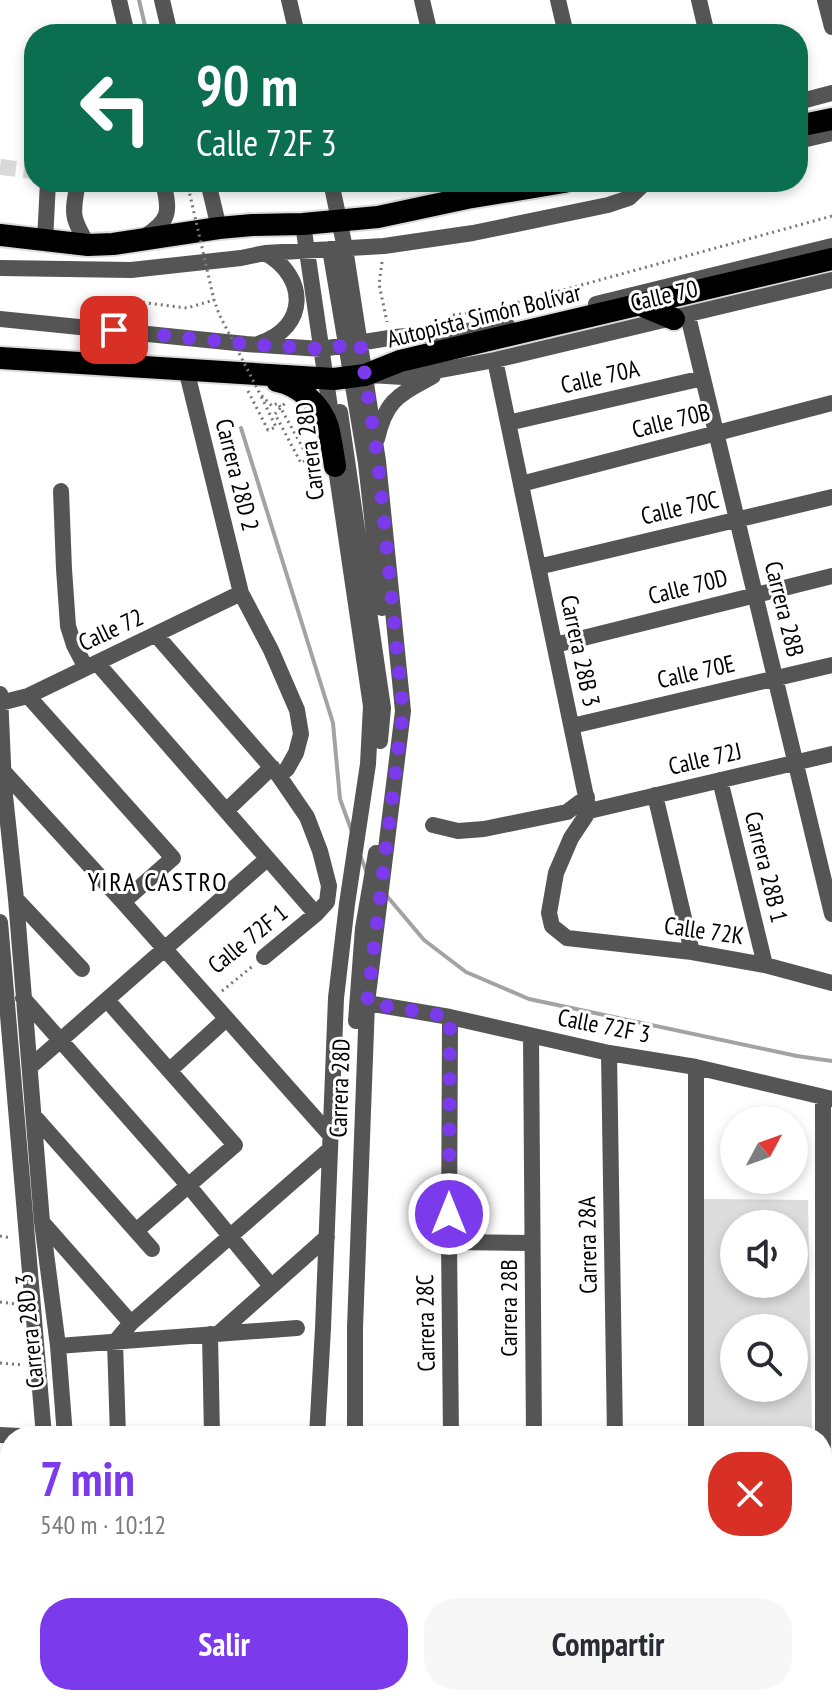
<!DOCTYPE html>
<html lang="es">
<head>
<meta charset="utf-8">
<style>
  :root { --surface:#fff; --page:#f7f7f7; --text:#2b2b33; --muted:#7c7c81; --accent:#7c3aed }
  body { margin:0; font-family:"PT Sans Narrow",sans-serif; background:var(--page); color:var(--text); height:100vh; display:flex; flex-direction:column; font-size:30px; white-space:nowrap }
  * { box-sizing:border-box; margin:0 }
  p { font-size:26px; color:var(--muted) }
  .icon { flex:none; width:44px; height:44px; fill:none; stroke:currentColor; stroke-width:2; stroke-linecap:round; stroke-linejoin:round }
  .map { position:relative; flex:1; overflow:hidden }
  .panel { position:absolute; left:0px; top:1426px; width:832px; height:280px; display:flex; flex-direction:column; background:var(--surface); border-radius:32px 32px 0 0; box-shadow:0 4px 12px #0003 }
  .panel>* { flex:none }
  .guide { position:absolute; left:24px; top:24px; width:784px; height:168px; border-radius:32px; box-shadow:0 4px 12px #0003; background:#0b6e4f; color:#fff; overflow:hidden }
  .needle { width:52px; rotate:49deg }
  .fabs { position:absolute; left:720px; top:1106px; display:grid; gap:16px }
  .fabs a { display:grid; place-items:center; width:88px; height:88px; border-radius:50%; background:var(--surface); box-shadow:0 4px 12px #0003; font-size:40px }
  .pin { position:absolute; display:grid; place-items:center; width:68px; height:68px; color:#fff; margin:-34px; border-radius:16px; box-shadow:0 4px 12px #0006 }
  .me { position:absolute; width:88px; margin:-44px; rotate:0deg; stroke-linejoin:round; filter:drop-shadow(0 0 6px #0008) }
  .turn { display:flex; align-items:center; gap:28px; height:168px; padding:0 40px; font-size:36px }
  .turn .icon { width:104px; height:104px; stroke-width:2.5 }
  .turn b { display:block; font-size:56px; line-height:68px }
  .round { display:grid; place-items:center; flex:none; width:84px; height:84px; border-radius:32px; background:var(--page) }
  .head { display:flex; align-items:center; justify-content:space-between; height:136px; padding:0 40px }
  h1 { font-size:48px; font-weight:700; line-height:60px; color:var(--accent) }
  .primary-button { display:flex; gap:16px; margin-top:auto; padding:16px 40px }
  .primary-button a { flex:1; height:92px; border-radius:32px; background:var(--accent); color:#fff; font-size:32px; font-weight:700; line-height:92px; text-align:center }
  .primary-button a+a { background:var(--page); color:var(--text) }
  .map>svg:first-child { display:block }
  .green { fill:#dcdcdc; fill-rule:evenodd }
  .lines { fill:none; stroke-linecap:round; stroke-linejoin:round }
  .stream { stroke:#a3a3a3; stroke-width:4 }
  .minor-tunnel { stroke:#d9d9d9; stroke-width:16; stroke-dasharray:16 8; stroke-linecap:butt }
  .highway-casing { stroke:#dbdbdb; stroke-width:26 }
  .path { stroke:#777; stroke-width:3; stroke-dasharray:2 4; stroke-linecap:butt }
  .minor { stroke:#555; stroke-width:16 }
  .highway { stroke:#000; stroke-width:22 }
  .path-bridge { stroke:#777; stroke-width:3; stroke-dasharray:2 4; stroke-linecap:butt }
  .route { stroke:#7c3aed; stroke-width:14; stroke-dasharray:0 25.2 }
  .labels { text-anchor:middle; stroke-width:6; stroke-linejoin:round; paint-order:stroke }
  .street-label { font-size:24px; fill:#000; stroke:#fff }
  .neighbourhood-label { font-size:26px; letter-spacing:2px; fill:#000; stroke:#fff }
</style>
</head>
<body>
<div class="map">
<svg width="832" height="1706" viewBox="0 0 832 1706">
  <rect width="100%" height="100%" fill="#fff"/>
  <path class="green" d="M703,1199L808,1200L812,1435L704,1436ZM734,1224H794V1284H734ZM734,1328H794V1388H734Z"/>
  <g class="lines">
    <path class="stream" d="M139,0L147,34
      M241,428L333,723L340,799L352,832
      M360,855L367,873
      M386,895L424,940L466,972L529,999L797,1056L832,1061"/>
    <path class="minor-tunnel" d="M0,167L34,171"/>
    <defs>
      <path id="highway" d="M798,126L832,119
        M0,235L88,245L113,244L219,228L252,225L303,224L378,217L467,198L564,182
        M641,305L674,319
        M0,358L334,379L365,375L400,361L832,259
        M277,381C299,385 321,405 328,427C331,440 333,453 335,466"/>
    </defs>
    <use href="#highway" class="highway-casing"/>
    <path class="path" d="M382,262L379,284L387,322
      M131,301L187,308L214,300
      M453,315L487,311L832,216
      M248,391L268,430L276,427L260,394
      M275,414L286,402
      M222,991L254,965
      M0,1236L11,1238
      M0,1302L17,1304
      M0,1363L24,1365
      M363,1706V1696"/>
    <path class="minor" d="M119,0L127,34
      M162,0L170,34
      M289,0L297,34
      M422,0L430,34
      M558,0L566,34
      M699,0L707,34
      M825,0L832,27
      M798,102L832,93
      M798,141L832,133
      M78,182C72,214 71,217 88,245
      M208,182L219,228
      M331,182L345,248L378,461L403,711L367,1003L355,1328V1436
      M464,182L467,198
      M303,224L333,428
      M144,237C171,220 170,211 163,182
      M45,241L48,182
      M330,249L366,463L382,608
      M0,268L131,270L241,258L265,253L384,246L473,233L608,205L629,198L646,182
      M596,304L832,246
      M688,316L832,914
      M0,319L246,344L322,349L395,337L490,329L507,325
      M260,343C308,327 308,277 265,253
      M495,360L589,811L571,838L556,873L549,913L552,926L567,938L692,952L765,965L832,983
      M370,375L403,377L495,360L832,280
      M340,412L383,708L380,741
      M508,423L703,378
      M377,439C386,399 399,395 433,376
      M521,484L832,403
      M61,491L64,569L68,626L74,645L86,668
      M538,567L832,497
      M157,636L279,776
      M555,645L832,576
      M97,663L316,914L327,902L329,886L320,851L307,817L279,776L287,769L296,753L301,734L297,710L271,650L241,593L186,369
      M0,694L4,786L16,899L42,1222L58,1346L65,1436
      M28,696L173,858L123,902
      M0,703L28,696L241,593
      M572,726L832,665
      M4,772L123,902L331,1136
      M720,780L765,965
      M655,795L692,952
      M226,811L272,767
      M589,811L832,754
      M433,825L458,831L484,829L567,812L587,797
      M16,899L82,969
      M0,922L44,1436
      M264,957L316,914
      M23,998L188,1185L271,1286
      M107,1000L235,1145L136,1231
      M367,1003L450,1017L609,1053L696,1067L832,1099
      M450,1017L449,1242L451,1436
      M356,1021L363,928L376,853
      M531,1036L534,1436
      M609,1053L615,1436
      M30,1067L267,859
      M170,1070L226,1019
      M823,1097V1445
      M34,1116L152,1249
      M42,1222L131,1323
      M449,1242L532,1243
      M210,1334L212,1436
      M218,1334L327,1237
      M58,1346L297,1328
      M0,1435L20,1436
      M118,1436L115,1342L131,1323L330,1149
      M317,1436L323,1328L336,998L347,904L368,764L371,706L334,455
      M696,1436V1067
      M822,1553H832
      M0,1556H10
      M822,1583L832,1582
      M0,1591H10
      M0,1690H10
      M822,1690H832
      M35,1696V1706
      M131,1696V1706
      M312,1696V1706
      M213,1706V1696
      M345,1706V1696
      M454,1706V1696
      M812,1706V1696"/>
    <use href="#highway" class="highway"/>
    <path class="path-bridge" d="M187,182L214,300L219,314L260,394L272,406L278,403L309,459L301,463L275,414"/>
  </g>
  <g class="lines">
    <path class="route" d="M114,330L246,344L322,349L360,343L378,461L403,711L367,1003L450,1017L449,1214"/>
  </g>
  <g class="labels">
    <g class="street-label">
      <text transform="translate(664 296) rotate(-13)" y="8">Calle 70</text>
      <text transform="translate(484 316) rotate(-14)" y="8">Autopista Simón Bolívar</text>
      <text transform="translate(600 377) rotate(-13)" y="8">Calle 70A</text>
      <text transform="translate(671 421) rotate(-14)" y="8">Calle 70B</text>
      <text transform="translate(310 451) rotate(-97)" y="8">Carrera 28D</text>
      <text transform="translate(237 475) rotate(76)" y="8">Carrera 28D 2</text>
      <text transform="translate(680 508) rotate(-13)" y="8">Calle 70C</text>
      <text transform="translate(688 587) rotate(-14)" y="8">Calle 70D</text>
      <text transform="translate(784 609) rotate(76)" y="8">Carrera 28B</text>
      <text transform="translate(111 630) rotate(-25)" y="8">Calle 72</text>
      <text transform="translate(580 651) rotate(78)" y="8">Carrera 28B 3</text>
      <text transform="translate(696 672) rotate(-13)" y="8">Calle 70E</text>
      <text transform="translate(705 759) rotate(-13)" y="8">Calle 72J</text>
      <text transform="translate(766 867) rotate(76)" y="8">Carrera 28B 1</text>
      <text transform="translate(704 931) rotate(8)" y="8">Calle 72K</text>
      <text transform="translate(248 939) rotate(-39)" y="8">Calle 72F 1</text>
      <text transform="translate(604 1026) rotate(11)" y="8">Calle 72F 3</text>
      <text transform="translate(340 1088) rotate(-88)" y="8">Carrera 28D</text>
      <text transform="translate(588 1245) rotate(-91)" y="8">Carrera 28A</text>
      <text transform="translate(509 1308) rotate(-90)" y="8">Carrera 28B</text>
      <text transform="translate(426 1323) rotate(-91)" y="8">Carrera 28C</text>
      <text transform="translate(30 1331) rotate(-96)" y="8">Carrera 28D 3</text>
    </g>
    <g class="neighbourhood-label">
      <text x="158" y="891">YIRA CASTRO</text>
    </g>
  </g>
</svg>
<div class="fabs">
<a><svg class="needle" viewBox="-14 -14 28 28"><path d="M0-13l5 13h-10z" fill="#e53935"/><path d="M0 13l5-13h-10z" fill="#7c7c81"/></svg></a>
<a><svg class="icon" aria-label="sound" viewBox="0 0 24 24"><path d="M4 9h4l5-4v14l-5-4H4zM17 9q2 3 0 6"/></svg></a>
<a><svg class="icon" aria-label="search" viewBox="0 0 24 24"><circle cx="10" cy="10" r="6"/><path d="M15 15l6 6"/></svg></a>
</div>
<div class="pin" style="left:114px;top:330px;background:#d93025"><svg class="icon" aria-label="arrive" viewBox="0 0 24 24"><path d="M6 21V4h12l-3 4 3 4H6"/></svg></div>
<svg class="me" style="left:449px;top:1214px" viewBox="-20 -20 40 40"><circle r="17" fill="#7c3aed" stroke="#fff" stroke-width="3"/><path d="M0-11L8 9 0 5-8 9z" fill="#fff"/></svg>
<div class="guide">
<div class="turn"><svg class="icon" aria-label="left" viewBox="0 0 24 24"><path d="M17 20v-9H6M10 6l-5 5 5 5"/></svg><div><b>90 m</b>Calle 72F 3</div></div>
</div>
<section class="panel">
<div class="head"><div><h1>7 min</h1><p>540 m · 10:12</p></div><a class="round" style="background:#d93025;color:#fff"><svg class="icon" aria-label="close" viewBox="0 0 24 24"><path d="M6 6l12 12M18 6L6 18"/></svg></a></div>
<div class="primary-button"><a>Salir</a><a>Compartir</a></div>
</section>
</div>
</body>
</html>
